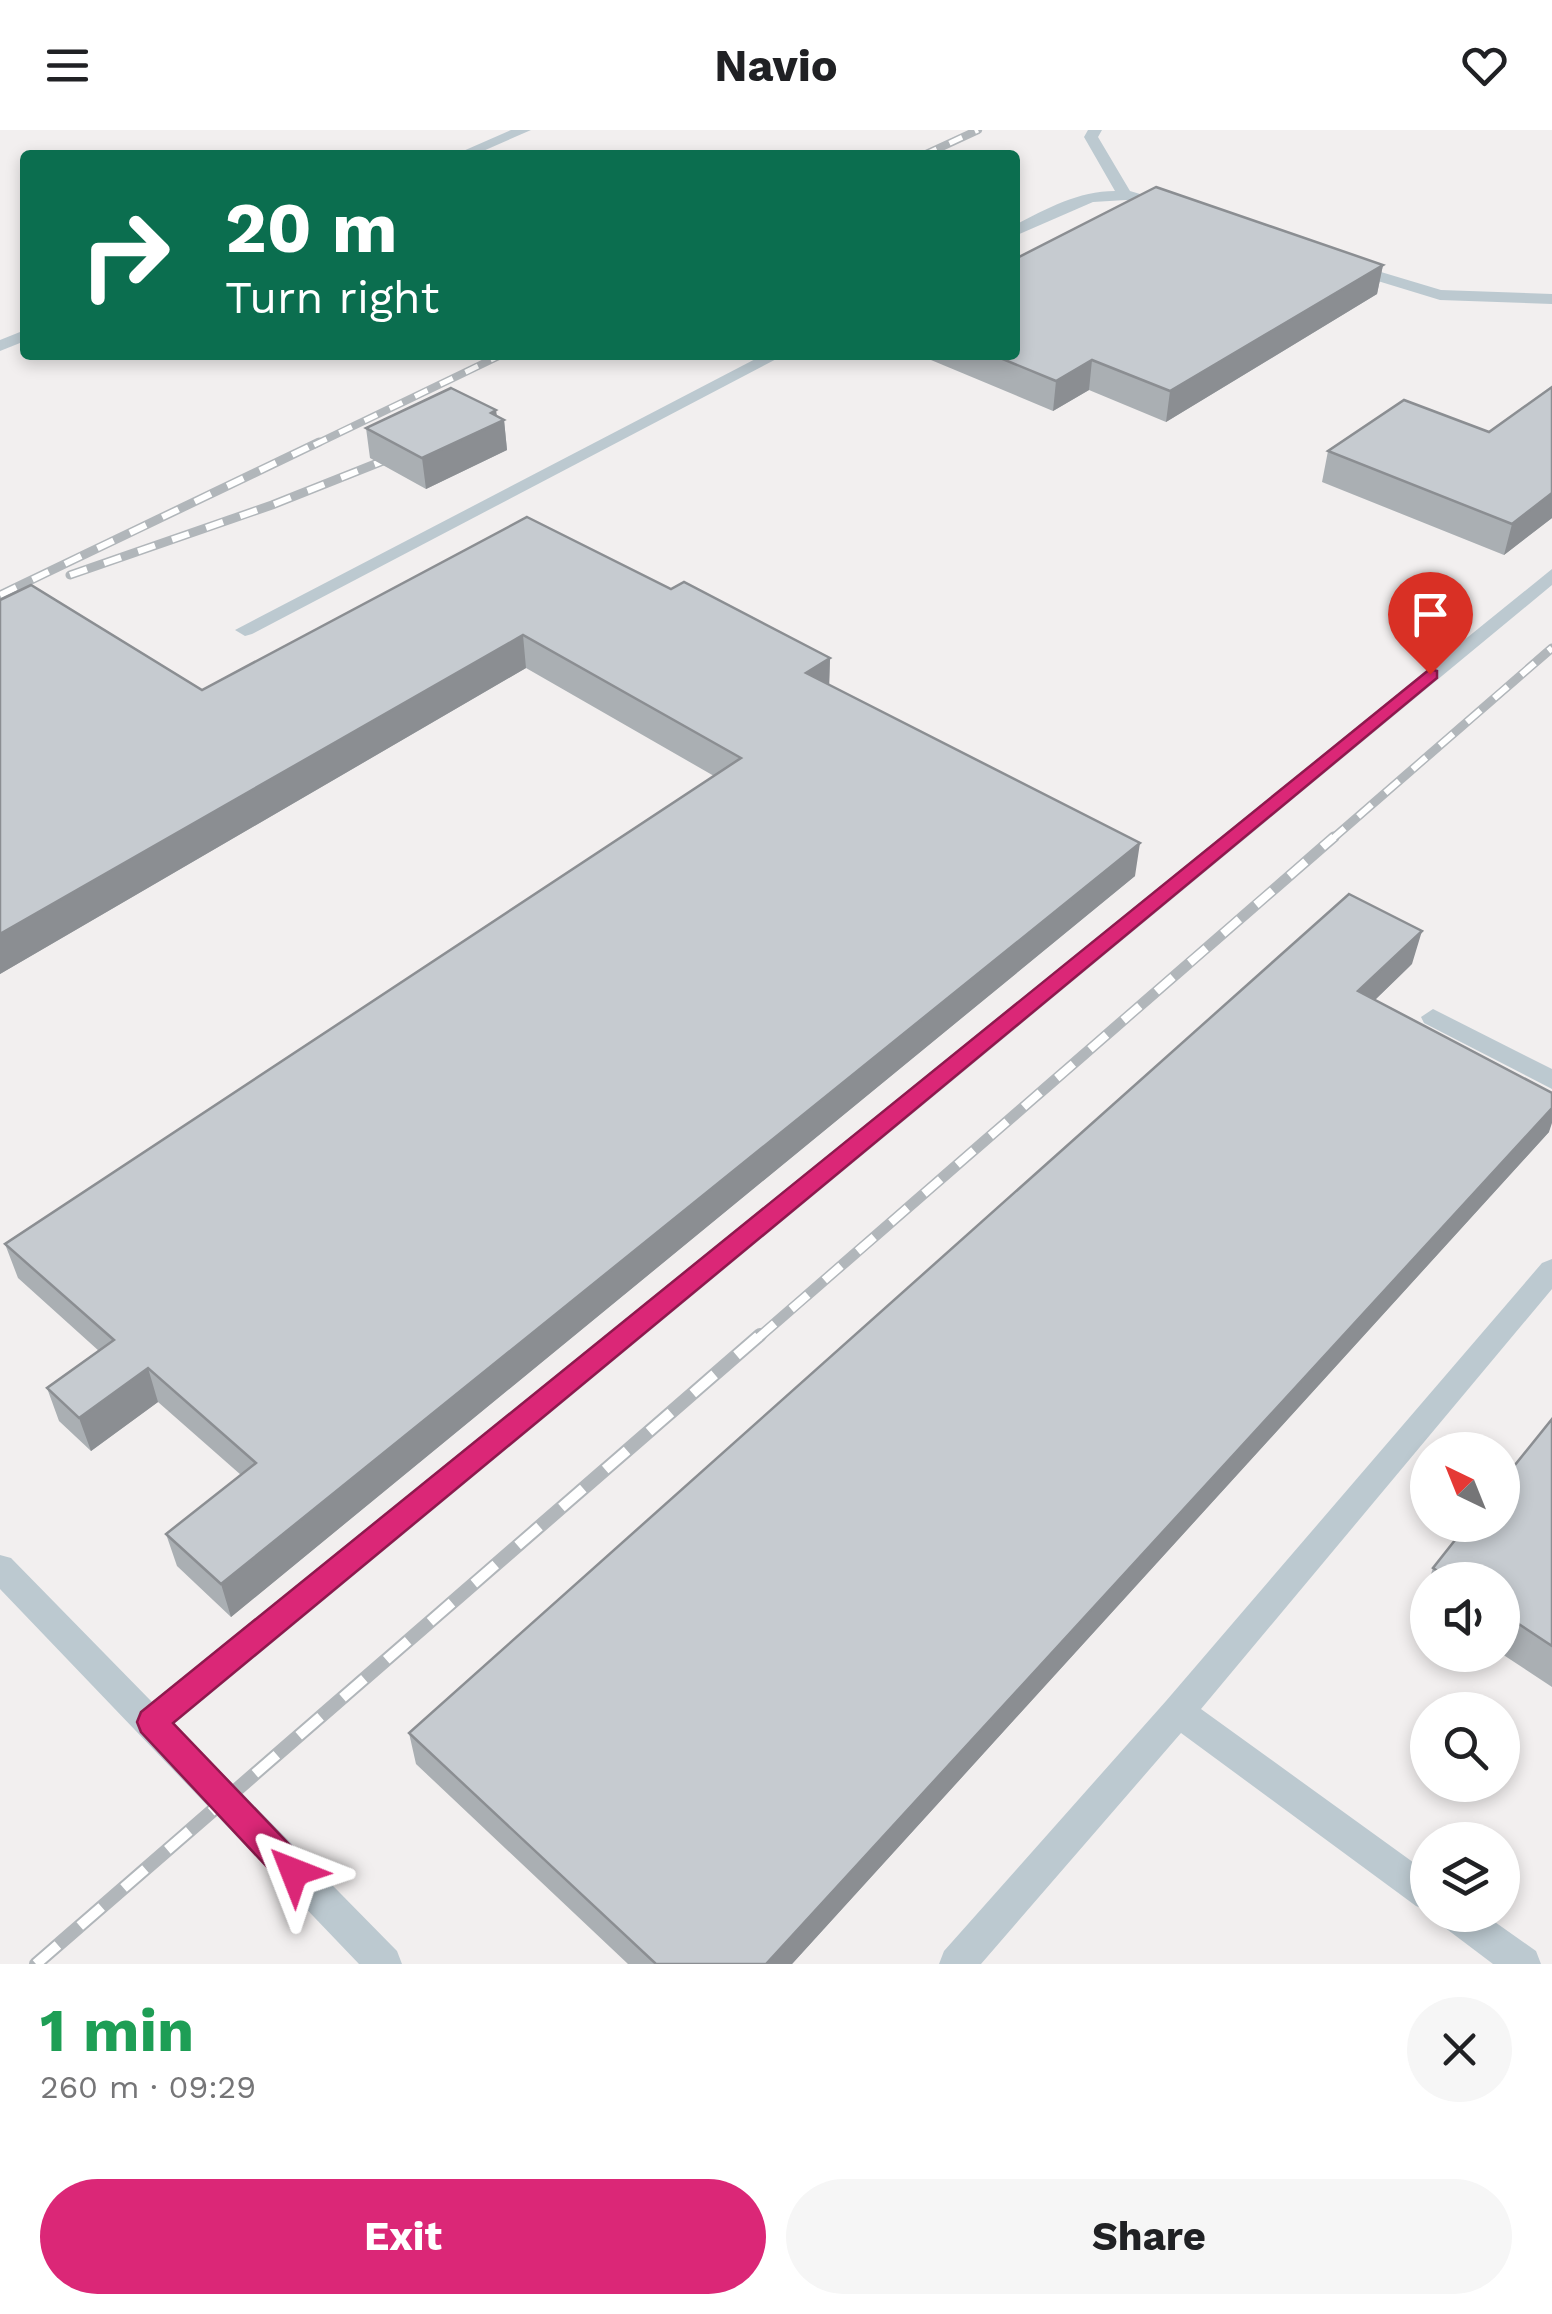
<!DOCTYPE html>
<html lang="en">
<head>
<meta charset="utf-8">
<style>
  :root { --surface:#fff; --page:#f6f6f6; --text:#202124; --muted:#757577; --accent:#db2777 }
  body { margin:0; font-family:"Work Sans",sans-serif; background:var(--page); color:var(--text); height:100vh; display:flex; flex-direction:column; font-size:38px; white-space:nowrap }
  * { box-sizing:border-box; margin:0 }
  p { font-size:32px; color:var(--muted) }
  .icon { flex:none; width:55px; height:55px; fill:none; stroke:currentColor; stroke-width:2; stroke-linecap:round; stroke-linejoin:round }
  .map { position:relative; height:1834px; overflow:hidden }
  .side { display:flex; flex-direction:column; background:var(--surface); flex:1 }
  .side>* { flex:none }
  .hud { position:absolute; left:20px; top:20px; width:1000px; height:210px; border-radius:10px; box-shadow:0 5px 15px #0003; background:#0b6e4f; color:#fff; overflow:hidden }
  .needle { width:65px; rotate:317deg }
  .fabs { position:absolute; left:1410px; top:1302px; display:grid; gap:20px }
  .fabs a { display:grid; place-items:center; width:110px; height:110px; border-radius:50%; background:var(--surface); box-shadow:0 5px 15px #0003; font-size:50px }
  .pin { position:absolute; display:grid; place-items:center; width:85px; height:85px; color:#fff; margin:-102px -42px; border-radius:50% 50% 50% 0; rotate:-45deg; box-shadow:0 0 10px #0007 }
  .pin .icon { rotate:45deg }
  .me { position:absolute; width:110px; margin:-55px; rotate:315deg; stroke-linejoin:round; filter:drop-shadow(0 0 8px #0008) }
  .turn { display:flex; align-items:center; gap:35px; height:210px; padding:0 40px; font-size:45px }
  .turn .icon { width:130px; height:130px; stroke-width:2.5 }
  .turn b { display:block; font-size:70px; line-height:85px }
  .round { display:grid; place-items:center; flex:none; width:105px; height:105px; border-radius:52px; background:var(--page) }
  .headline { display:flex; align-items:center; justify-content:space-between; height:170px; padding:0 40px }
  h1 { font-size:60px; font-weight:700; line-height:75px; color:#1e9e55 }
  .action { display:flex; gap:20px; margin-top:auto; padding:20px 40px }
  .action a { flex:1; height:115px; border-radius:60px; background:var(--accent); color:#fff; font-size:40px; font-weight:700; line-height:115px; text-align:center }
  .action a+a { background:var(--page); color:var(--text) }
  header { display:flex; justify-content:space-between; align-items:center; height:130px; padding:0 40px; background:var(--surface); font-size:45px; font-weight:700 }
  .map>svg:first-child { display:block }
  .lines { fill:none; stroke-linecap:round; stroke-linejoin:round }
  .lane { fill:#bcc9d0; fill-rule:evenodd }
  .rail-far3-casing { stroke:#b1b6ba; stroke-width:8 }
  .rail-far2-casing { stroke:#b1b6ba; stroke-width:9 }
  .rail-far1-casing { stroke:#b1b6ba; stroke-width:11 }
  .rail-casing { stroke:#b1b6ba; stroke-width:14 }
  .rail-far3 { stroke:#fff; stroke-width:5; stroke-dasharray:14; stroke-linecap:butt }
  .rail-far2 { stroke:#fff; stroke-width:6; stroke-dasharray:18; stroke-linecap:butt }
  .rail-far1 { stroke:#fff; stroke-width:8; stroke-dasharray:22; stroke-linecap:butt }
  .rail { stroke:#fff; stroke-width:10; stroke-dasharray:29; stroke-linecap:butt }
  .wall { fill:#aaafb3 }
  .shaded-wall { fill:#8b8e92 }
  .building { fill:#c6cbd0; stroke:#8b8e92; stroke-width:2.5 }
  .route { fill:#db2777; stroke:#8e194d; stroke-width:2.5 }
</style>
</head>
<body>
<header><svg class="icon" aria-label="menu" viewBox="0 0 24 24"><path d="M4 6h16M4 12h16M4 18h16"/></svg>Navio<svg class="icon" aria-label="heart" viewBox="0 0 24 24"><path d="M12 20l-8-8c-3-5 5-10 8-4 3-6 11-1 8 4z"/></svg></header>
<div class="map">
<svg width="1552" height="1834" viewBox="0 0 1552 1834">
  <rect width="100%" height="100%" fill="#f2efef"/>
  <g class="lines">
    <path class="lane" d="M511,0H531L474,25H454Z
      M1088,0H1102L1098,7L1130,61L1180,76L1172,81L1126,70L1093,72L1015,106V95C1046,79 1078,61 1115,61L1084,7Z
      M1351,133L1441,160L1552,164V174L1440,170L1345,141V135Z
      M25,200V211L0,221V210Z
      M763,225H784L252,504L245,506L235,500Z
      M1552,439V455L174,1594L397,1821L402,1834H359L0,1459V1425L11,1428L152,1572Z
      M1433,879L1552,939V959L1424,893L1421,887Z
      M1552,1129V1159L1201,1579L1428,1743V1781L1416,1776L1181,1603L981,1834H939L944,1821L1166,1571L1542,1133Z
      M1438,1785H1485L1536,1821L1541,1834H1493L1444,1797Z"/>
    <defs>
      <path id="rail-far3" d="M924,25L978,0
        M314,315L501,225"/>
      <path id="rail-far2" d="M70,445L272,375L403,323
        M0,465L319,312
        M1331,710L1552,518"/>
      <path id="rail-far1" d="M758,1208L1334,707"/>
      <path id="rail" d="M36,1834L760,1205"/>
    </defs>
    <use href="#rail-far3" class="rail-far3-casing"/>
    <use href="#rail-far2" class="rail-far2-casing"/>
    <use href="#rail-far1" class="rail-far1-casing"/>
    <use href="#rail" class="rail-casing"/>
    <use href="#rail-far3" class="rail-far3"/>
    <use href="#rail-far2" class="rail-far2"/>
    <use href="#rail-far1" class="rail-far1"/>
    <use href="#rail" class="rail"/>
  </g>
  <path class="wall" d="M1383,135L1377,164L1166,292L1089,260L1053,281L919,225H1015Z
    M1552,257V388L1504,425L1322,352L1328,321L1489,302Z
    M497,286L504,290L507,320L426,359L370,328L366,298Z
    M671,459L830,528L829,555L1135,746L231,1487L177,1436L166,1404L241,1345L158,1272L91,1321L59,1291L47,1258L99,1221L18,1148L5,1114L714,646L526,538L0,844V470L202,560Z
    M1412,834L1375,870L1549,1002L792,1834H628L416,1634L409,1603Z
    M1552,1289V1557L1502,1524V1450H1429L1433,1438Z
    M1428,1453V1475L1421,1470Z"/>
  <path class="shaded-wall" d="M1383,135L1377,164L1166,292L1170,261Z
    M1092,230L1089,260L1053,281L1056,251Z
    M496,280L498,293L504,290L507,320L426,359L422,328Z
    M1552,363V388L1504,425L1512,394Z
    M523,505L526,538L0,844V804Z
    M830,528L829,560L806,543Z
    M1140,713L1135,746L231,1487L221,1454Z
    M1422,801L1412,834L1349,895L1358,861Z
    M1552,978V993L1549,1002L792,1834H766Z
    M148,1238L158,1272L91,1321L79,1288Z"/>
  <path class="building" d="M1156,57L1383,135L1170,261L1092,230L1056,251L993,225H1015V129Z
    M1552,257V363L1512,394L1328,321L1404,270L1489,302Z
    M451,258L496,280L491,283L504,290L422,328L366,298Z
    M527,387L671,459L684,452L830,528L806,543L1140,713L221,1454L166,1404L256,1333L148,1238L79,1288L47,1258L114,1210L5,1114L741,628L523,505L0,804V470L31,455L202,560Z
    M1349,764L1422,801L1358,861L1552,963V978L766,1834H656L409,1603Z
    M1552,1289V1516L1502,1483V1450H1452L1433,1438L1467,1395H1502V1351Z"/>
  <path class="route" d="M1430,539L1437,541V548L173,1593L305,1731L309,1742L305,1753L294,1757L282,1753L141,1602L137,1592L141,1582Z"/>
</svg>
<div class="fabs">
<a><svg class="needle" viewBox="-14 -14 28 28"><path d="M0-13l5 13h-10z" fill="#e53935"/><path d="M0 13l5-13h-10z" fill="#757577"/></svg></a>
<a><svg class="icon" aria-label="sound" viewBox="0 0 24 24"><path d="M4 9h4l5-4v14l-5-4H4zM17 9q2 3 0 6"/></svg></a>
<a><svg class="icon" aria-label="search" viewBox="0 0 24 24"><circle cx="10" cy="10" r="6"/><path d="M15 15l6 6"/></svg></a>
<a><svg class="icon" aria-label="layers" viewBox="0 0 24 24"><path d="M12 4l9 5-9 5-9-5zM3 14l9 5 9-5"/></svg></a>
</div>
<div class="pin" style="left:1430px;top:544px;background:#d93025"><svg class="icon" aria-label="arrive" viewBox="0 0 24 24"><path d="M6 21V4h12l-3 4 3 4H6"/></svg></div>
<svg class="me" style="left:294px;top:1742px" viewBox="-20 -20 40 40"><path d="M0-17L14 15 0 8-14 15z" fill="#db2777" stroke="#fff" stroke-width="4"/></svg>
<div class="hud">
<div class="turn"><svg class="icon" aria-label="right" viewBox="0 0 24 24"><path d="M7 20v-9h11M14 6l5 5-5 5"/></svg><div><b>20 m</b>Turn right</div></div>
</div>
</div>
<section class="side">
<div class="headline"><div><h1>1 min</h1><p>260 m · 09:29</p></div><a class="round"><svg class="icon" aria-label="close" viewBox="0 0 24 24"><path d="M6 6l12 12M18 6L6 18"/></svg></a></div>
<div class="action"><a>Exit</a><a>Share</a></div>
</section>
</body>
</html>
